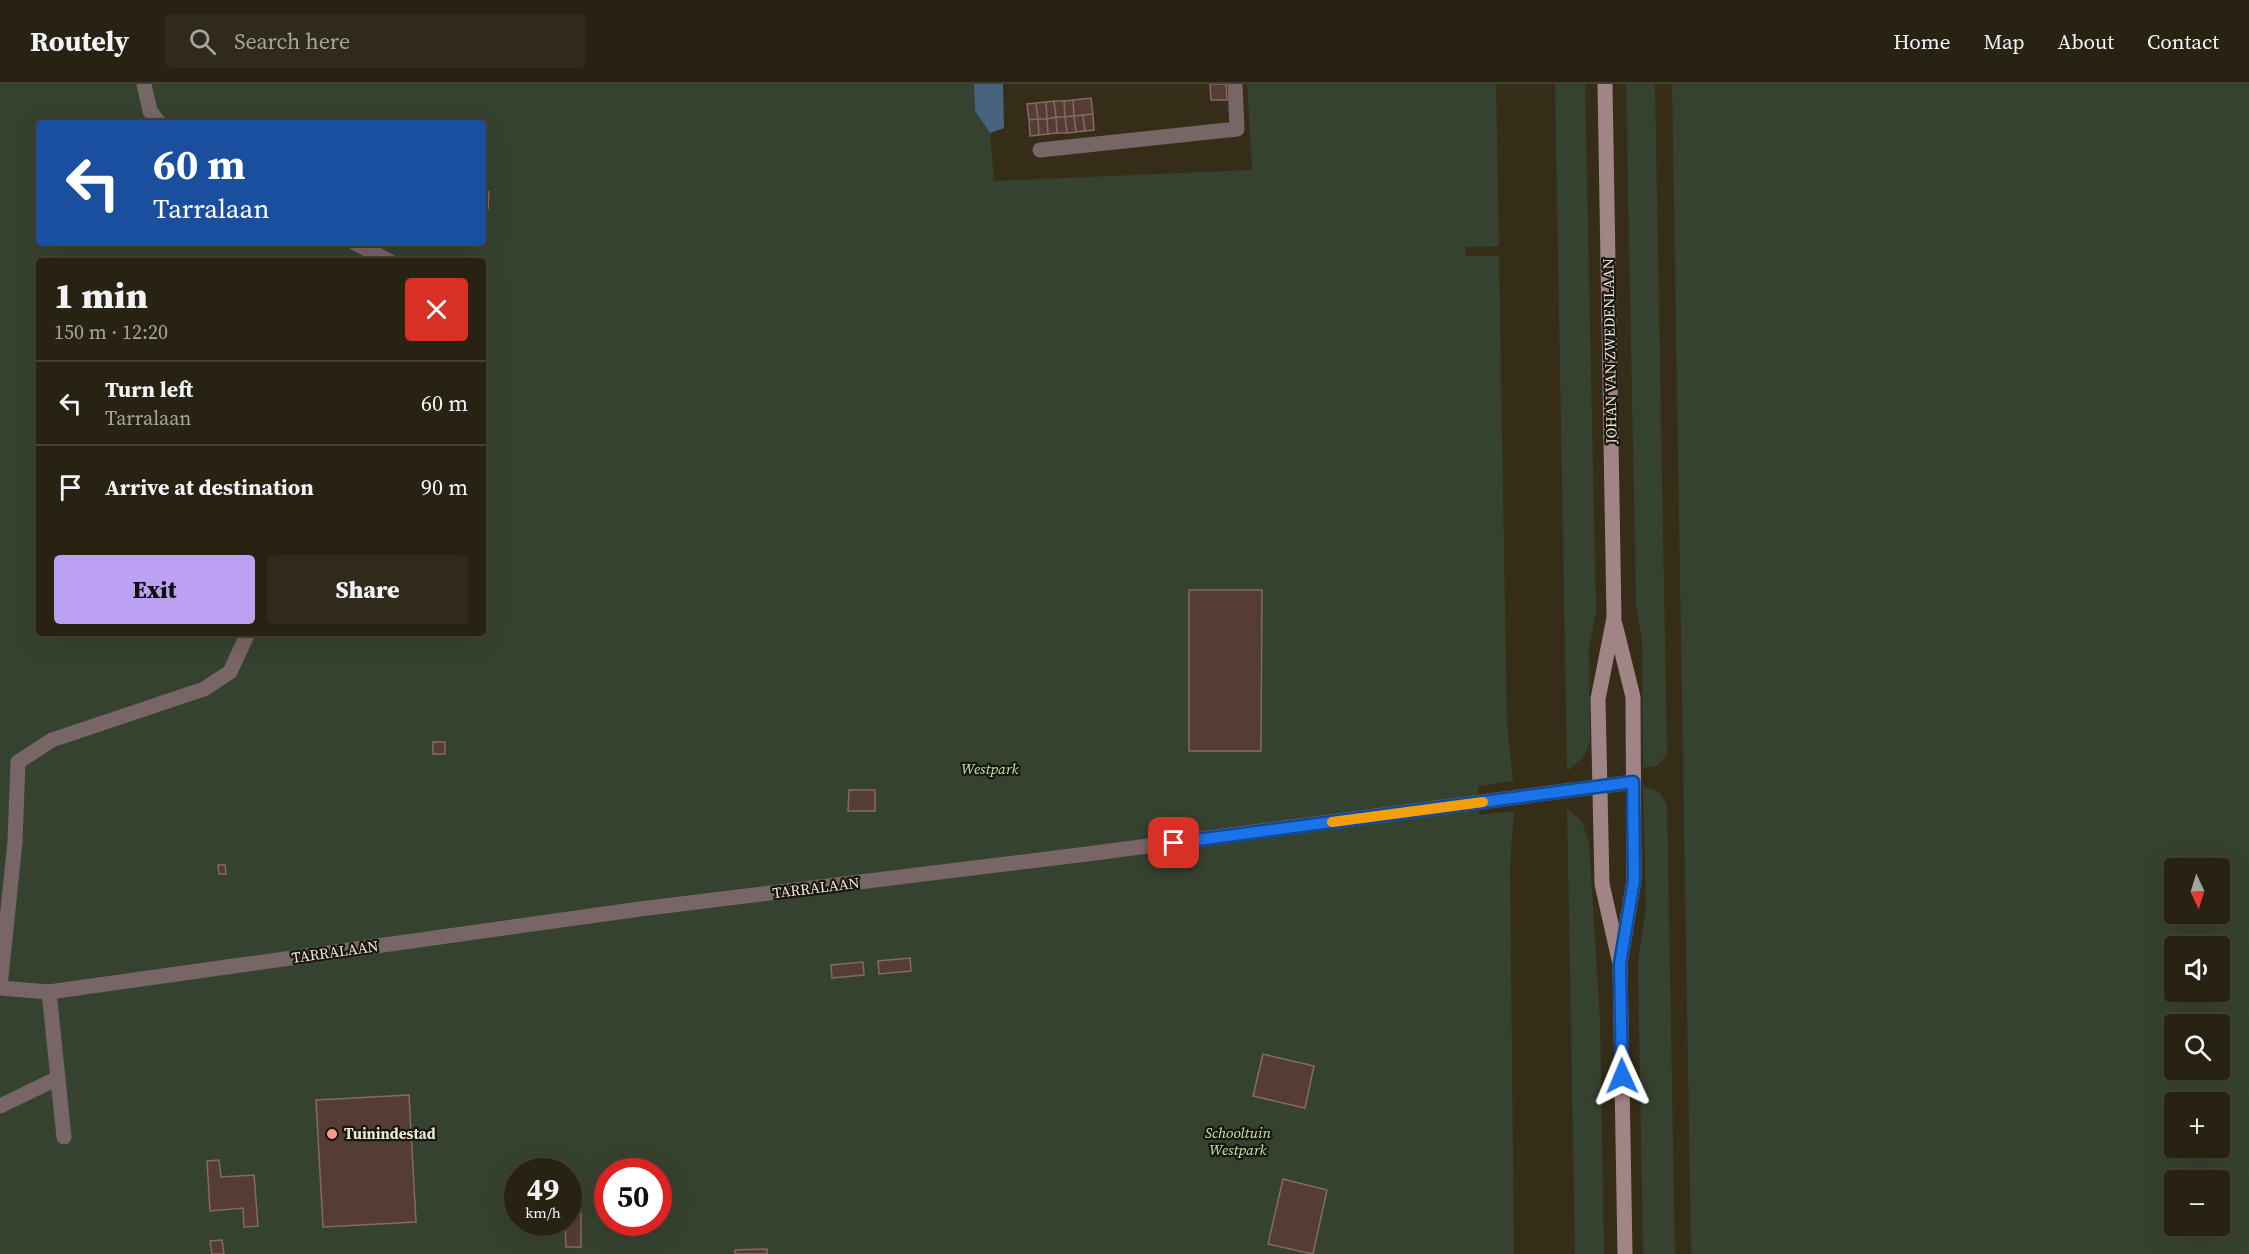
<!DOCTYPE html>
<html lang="en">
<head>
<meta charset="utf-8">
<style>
  :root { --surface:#282212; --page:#302a1b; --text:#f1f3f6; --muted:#a5a49f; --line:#443f32; --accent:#bca0f2 }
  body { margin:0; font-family:"Source Serif 4",serif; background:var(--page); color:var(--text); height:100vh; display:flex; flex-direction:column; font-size:22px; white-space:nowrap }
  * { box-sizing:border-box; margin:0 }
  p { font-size:20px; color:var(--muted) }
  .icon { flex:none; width:33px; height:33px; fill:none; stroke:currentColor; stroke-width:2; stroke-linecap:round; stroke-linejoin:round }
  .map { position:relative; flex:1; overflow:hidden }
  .details { position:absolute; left:36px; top:174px; width:450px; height:378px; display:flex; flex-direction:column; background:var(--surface); border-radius:6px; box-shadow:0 6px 24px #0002,0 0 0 2px var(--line) }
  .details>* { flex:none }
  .banner { position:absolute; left:36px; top:36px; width:450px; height:126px; border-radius:6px; box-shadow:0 6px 24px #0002,0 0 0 2px var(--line); background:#1a4fa0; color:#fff; overflow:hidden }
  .needle { width:39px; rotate:176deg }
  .fabs { position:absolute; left:2164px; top:774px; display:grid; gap:12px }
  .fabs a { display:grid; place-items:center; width:66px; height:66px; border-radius:6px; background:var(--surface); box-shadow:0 6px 24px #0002,0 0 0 2px var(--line); font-size:30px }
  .speed { position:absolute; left:504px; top:1074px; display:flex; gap:12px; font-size:30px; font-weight:700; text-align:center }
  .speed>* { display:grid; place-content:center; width:78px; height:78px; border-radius:50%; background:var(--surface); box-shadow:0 6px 24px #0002,0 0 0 2px var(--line); line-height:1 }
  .speed small { font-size:15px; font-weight:400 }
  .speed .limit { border:9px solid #d22; background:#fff; color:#111 }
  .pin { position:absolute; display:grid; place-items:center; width:51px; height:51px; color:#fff; margin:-26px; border-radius:12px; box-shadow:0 3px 9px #0006 }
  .me { position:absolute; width:66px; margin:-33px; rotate:359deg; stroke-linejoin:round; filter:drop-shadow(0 0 4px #0008) }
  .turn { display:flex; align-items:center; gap:21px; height:126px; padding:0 18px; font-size:27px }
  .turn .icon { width:78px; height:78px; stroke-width:2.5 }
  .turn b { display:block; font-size:42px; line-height:51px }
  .round { display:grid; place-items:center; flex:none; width:63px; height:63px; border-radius:6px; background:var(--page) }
  .headline { display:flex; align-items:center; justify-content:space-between; height:102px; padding:0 18px }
  h1 { font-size:36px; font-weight:800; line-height:45px }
  .cta { display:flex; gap:12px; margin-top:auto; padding:12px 18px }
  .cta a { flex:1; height:69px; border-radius:6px; background:var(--accent); color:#111; font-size:24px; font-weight:800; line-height:69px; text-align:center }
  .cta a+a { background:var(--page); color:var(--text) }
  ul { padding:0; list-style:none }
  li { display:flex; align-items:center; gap:18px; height:84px; padding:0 18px; border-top:2px solid var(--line) }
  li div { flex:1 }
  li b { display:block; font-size:22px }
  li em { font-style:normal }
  header { display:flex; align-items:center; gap:36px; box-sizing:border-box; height:84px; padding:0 30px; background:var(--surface); border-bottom:2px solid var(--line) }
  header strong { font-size:28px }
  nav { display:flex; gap:33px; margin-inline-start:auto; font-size:21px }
  .search { width:420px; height:54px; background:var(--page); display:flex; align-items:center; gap:15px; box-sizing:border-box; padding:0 21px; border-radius:6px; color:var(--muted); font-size:22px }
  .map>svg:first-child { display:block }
  .green { fill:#364230; fill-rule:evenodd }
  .water { fill:#46647d }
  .building { fill:#553d36; stroke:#856a62; stroke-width:1.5 }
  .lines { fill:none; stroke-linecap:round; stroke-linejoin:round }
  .service { stroke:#786566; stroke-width:15 }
  .minor { stroke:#786566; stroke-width:15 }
  .secondary { stroke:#a18485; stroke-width:15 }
  .route-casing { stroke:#114b97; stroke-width:15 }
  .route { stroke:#1a73e8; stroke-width:10 }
  .slow { stroke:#f59e0b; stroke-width:10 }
  .poi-dot { fill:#f59c93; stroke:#19160d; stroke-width:2 }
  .labels { text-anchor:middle; stroke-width:4.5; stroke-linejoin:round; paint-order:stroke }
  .street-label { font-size:15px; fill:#eae6d8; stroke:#19160d }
  .park-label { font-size:15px; font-style:italic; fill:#c2e6af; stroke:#19160d }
  .poi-label { font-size:15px; font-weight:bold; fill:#eae6d8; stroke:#19160d; text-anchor:start }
</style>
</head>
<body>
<header>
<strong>Routely</strong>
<div class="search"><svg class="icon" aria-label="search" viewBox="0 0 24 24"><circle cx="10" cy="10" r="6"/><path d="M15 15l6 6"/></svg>Search here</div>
<nav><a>Home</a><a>Map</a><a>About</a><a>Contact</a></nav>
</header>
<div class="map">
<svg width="2249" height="1170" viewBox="0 0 2249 1170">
  <rect width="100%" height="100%" fill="#352d18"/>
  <path class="green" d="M0,0H974L975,27L990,49L994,97L1252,86L1247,0H1496L1499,162L1465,163L1466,172H1499L1507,642L1513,697L1478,702L1479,731L1514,727L1510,781L1514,1170H0ZM39,39H483V159H39ZM39,177H483V549H39ZM518,1088H568V1138H518ZM608,1088H658V1138H608Z
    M1555,0H1585L1596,528L1589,564L1590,658L1583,674L1567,687Z
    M1626,0H1655L1667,670L1658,681L1643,684L1642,556L1636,519Z
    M1672,0H2249V1170H1691ZM2175,784H2220V830H2175ZM2175,862H2220V908H2175ZM2175,940H2220V986H2175ZM2175,1018H2220V1064H2175ZM2175,1096H2220V1142H2175Z
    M1643,703L1658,707L1667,720L1675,1170H1643L1638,879L1646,823Z
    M1567,724L1582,738L1589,758L1600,935L1604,1170H1575Z"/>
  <path class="water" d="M974,0H1003L1004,44L990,49L975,27Z"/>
  <path class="building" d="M1210,0H1226L1227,16H1211Z
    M1091,14L1093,30L1074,32L1073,16Z
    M1073,16L1074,32L1065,33L1064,17Z
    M1054,17L1056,33L1047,35L1046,18Z
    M1054,17H1064L1065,33H1056Z
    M1046,18L1047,35H1038L1036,19Z
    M1036,19L1038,35L1029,36L1027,20Z
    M1093,30L1094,46L1085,47L1083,31Z
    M1083,31L1085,47L1076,48L1074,32Z
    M1074,32L1076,48L1067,49L1065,33Z
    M1056,33L1057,49L1048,50L1047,35Z
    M1056,33H1065L1067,49H1057Z
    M1038,35L1039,51L1030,52L1029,36Z
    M1038,35H1047L1048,50L1039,51Z
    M483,108H489L488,125H483Z
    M1189,506H1262L1261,667H1189Z
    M433,658H445V670H433Z
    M849,706H875V727H848Z
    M218,781H225L226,790H219Z
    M910,874L911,887L879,890L878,877Z
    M863,878L864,891L832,894L831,881Z
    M1263,970L1314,982L1305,1024L1253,1012Z
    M409,1011L416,1138L323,1143L316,1016Z
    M219,1076L221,1093L254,1091L258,1142L244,1143L243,1124L210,1127L207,1077Z
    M1283,1095L1327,1106L1313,1170L1268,1160Z
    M572,1103H580L581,1114H572Z
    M568,1115H572V1126H568Z
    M581,1129V1163H566L565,1138H568V1130Z
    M222,1156L224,1170H212L210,1157Z
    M767,1165V1170H735V1166Z"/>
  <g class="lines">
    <path class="service" d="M144,0L150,27L159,39
      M1040,66L1237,45L1235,0
      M355,159L389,177
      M49,908L64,1053
      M0,1022L58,994"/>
    <path class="minor" d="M0,903L15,758L18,678L52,656L204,605L230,588L248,549
      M0,904L49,908L640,825L1087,770L1633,698"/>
    <path class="secondary" d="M1605,0L1614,534L1598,615L1602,800L1620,880
      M1615,540L1633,613L1634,796L1620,880L1625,1170"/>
  </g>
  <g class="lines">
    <defs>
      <path id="route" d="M1174,759L1633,698L1634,796L1620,880L1622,992"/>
    </defs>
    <use href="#route" class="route-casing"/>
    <use href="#route" class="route"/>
    <path class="slow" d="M1332,738L1483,718"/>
  </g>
  <circle class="poi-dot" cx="332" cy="1050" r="6"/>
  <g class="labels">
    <g class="street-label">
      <text transform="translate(1610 267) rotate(-91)" y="5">JOHAN VAN ZWEDENLAAN</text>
      <text transform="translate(816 804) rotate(-7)" y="5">TARRALAAN</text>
      <text transform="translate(335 868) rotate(-8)" y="5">TARRALAAN</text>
    </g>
    <g class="park-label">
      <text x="990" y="690">Westpark</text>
      <text x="1238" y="1054">Schooltuin<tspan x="1238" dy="17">Westpark</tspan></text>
    </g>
    <g class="poi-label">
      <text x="344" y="1055">Tuinindestad</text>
    </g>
  </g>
</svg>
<div class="fabs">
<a><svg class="needle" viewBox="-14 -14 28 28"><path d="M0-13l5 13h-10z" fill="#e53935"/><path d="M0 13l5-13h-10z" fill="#a5a49f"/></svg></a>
<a><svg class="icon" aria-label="sound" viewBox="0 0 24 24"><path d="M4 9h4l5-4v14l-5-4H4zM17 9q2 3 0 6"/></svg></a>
<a><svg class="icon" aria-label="search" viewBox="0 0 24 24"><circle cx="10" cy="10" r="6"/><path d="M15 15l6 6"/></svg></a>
<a>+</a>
<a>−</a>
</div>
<div class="speed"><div>49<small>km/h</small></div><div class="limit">50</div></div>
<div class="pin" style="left:1174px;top:759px;background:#d93025"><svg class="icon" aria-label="arrive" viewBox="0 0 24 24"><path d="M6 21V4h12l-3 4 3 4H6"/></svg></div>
<svg class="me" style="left:1622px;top:992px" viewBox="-20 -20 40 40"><path d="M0-17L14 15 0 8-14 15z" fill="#1a73e8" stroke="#fff" stroke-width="4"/></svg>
<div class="banner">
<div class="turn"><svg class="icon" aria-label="left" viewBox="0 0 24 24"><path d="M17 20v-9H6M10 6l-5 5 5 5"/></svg><div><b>60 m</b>Tarralaan</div></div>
</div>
<section class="details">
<div class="headline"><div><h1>1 min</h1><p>150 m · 12:20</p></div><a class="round" style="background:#d93025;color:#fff"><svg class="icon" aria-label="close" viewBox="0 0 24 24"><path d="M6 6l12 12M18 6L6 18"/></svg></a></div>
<ul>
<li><svg class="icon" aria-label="left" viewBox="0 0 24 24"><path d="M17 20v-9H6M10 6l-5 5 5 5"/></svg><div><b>Turn left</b><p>Tarralaan</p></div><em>60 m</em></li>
<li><svg class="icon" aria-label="arrive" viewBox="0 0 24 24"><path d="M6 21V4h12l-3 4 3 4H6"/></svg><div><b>Arrive at destination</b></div><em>90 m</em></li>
</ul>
<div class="cta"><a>Exit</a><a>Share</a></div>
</section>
</div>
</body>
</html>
